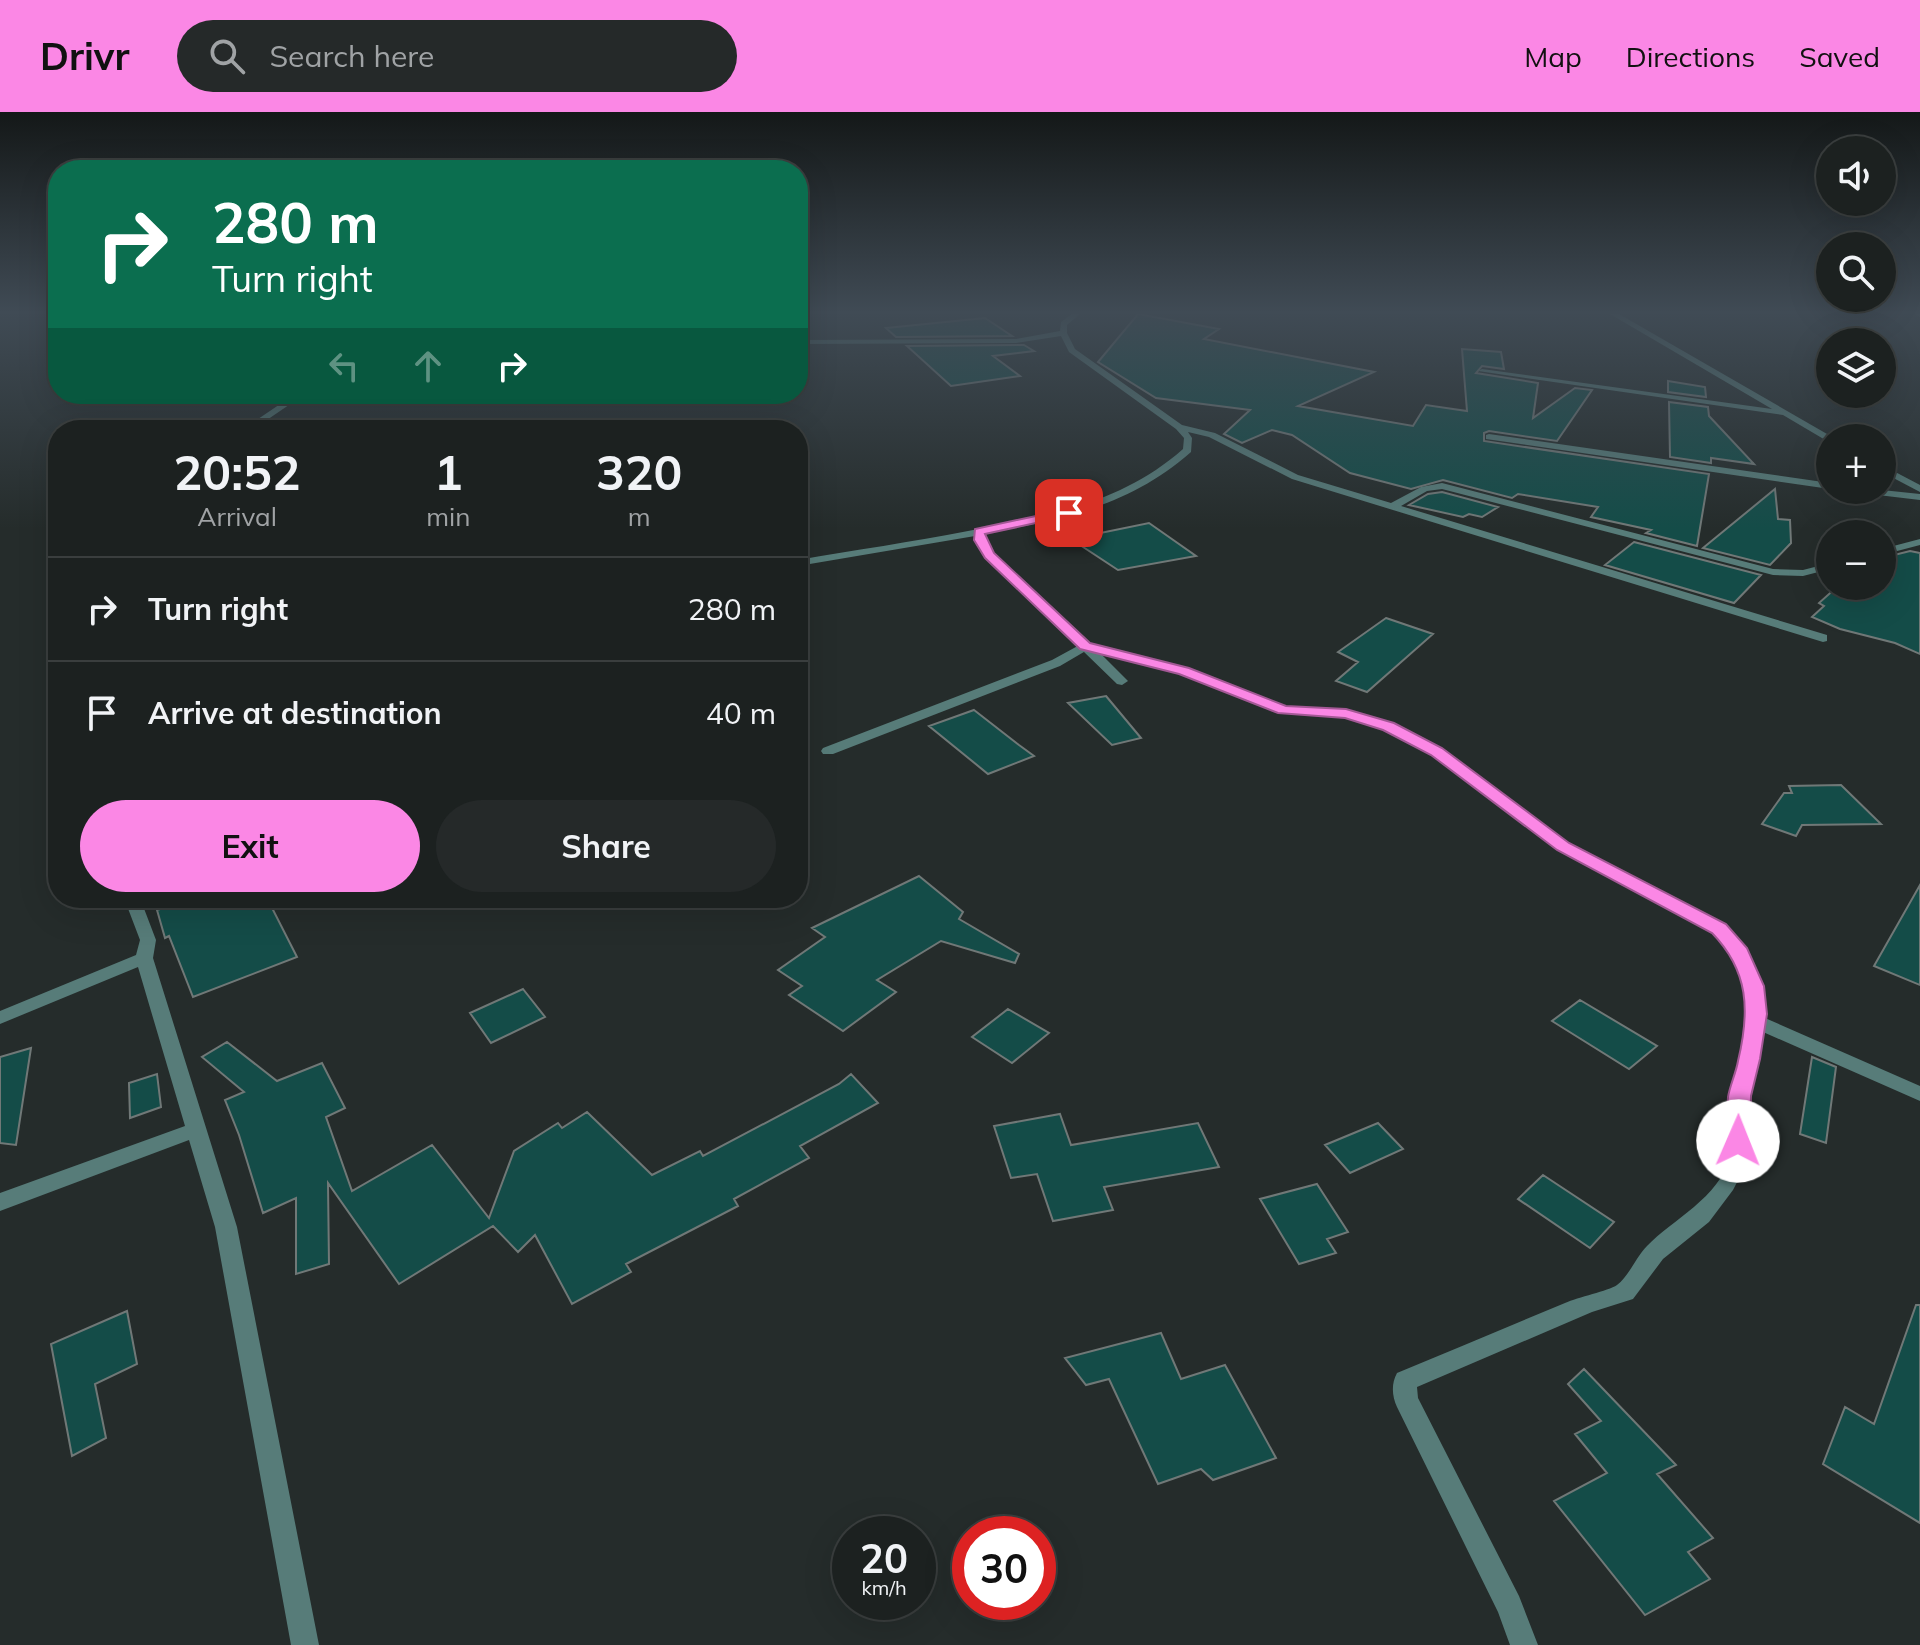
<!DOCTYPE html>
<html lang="en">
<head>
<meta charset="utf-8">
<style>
  :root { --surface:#1c2120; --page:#252929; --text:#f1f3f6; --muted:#a0a3a5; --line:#3a3e3e; --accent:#fb87e5 }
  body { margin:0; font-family:Mulish,sans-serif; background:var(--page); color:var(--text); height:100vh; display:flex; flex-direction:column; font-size:30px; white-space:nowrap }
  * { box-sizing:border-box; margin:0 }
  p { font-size:26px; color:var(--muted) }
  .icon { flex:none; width:44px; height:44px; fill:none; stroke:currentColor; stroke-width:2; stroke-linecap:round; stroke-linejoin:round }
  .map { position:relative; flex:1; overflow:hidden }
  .drawer { position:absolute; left:48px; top:308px; width:760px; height:488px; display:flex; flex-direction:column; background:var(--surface); border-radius:32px; box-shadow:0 8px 32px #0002,0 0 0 2px var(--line) }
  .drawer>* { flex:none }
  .top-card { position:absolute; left:48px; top:48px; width:760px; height:244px; border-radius:32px; box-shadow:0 8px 32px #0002,0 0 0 2px var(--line); background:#0b6e4f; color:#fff; overflow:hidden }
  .fabs { position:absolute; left:1816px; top:24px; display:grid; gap:16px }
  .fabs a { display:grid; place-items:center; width:80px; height:80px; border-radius:50%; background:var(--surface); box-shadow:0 8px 32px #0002,0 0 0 2px var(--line); font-size:40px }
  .speed { position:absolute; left:832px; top:1404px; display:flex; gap:16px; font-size:40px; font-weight:700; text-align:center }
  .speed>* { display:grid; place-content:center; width:104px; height:104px; border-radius:50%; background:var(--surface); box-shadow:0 8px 32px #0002,0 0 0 2px var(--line); line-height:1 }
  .speed small { font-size:20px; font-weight:400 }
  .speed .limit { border:12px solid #d22; background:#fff; color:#111 }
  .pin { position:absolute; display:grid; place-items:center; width:68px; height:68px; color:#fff; margin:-34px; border-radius:16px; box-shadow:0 4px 12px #0006 }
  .me { position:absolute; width:88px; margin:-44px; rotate:1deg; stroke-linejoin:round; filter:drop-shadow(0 0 6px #0008) }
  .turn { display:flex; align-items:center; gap:28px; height:168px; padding:0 32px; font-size:36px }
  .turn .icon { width:104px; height:104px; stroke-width:2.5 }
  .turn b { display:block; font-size:56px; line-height:68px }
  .lanes { display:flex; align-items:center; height:76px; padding:0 32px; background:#0003; justify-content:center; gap:40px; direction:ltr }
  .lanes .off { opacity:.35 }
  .eta { display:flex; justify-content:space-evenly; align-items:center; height:136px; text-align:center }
  .eta b { font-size:48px; font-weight:700; line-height:56px }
  .cta { display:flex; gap:16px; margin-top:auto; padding:16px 32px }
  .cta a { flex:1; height:92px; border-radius:48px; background:var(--accent); color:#111; font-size:32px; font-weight:700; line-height:92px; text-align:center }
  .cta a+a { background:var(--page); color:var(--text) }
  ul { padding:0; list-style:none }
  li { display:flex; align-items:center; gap:24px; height:104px; padding:0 32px; border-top:2px solid var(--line) }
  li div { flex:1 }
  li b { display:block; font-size:30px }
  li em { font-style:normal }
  header { display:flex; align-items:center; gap:48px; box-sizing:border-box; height:112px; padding:0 40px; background:var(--accent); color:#111 }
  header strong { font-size:38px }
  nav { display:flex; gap:44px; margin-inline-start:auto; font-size:28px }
  .search { width:560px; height:72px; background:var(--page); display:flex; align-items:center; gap:20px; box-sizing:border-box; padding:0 28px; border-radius:44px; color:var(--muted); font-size:30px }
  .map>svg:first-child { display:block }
  .building { fill:#144c48; stroke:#707877; stroke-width:2 }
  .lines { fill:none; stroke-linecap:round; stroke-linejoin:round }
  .service { fill:#577c79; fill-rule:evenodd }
  .minor { fill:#577c79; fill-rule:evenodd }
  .route { fill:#fb87e5; stroke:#a35895; stroke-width:2 }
</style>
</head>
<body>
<header>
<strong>Drivr</strong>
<div class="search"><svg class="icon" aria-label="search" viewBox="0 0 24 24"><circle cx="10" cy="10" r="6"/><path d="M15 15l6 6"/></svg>Search here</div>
<nav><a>Map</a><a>Directions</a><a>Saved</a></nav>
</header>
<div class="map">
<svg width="1920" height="1533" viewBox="0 0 1920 1533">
  <rect width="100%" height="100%" fill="#252c2b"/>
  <path class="building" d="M1138,202L1219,217L1204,227L1374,260L1298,294L1413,314L1426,293L1467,299L1462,237L1501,240L1504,257L1482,254L1476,261L1538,271L1533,306L1575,276L1592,278L1557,329L1489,319L1484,321V329L1709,362L1697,434L1646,421L1651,418L1591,405L1598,395L1518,382L1512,386L1443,368L1411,377L1350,361L1292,323L1272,318L1242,331L1224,322L1250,298L1156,286L1098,250Z
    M985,206L1012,224L896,225L886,216Z
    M1024,233L1034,239L993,244L1020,264L951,274L907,234Z
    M1668,269L1705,275L1706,285L1668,280Z
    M1669,290L1708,295L1709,304L1754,352L1711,346V351L1670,345Z
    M1775,377L1778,407L1790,408L1791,431L1770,453L1703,436Z
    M1442,380L1498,395L1482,405L1469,402L1463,405L1409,393L1428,382Z
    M1149,411L1196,444L1118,458L1071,427Z
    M1634,430L1761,463L1734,491L1605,453Z
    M1910,439L1920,441V542L1895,531L1840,517L1812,505L1824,494L1819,491L1838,474H1882V446Z
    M1386,506L1433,522L1367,580L1336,569L1358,550L1338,540Z
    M1106,584L1141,626L1112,633L1068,591Z
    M974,598L1019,633L1034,644L988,662L929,614Z
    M1841,673L1881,712L1802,713L1796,724L1762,712L1784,681H1792L1789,674Z
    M919,764L963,800L959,807L1019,842L1015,851L941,829L877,868L896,880L843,919L789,883L802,874L778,858L825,825L812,816Z
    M1920,773V873L1874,854Z
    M194,786H267L297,845L193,885L169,824L165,826L157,798Z
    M523,877L545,905L491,931L470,901Z
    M1580,888L1657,934L1629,957L1552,909Z
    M1008,897L1049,921L1012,951L972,925Z
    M227,930L277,969L322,951L345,996L326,1005L352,1079L432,1033L489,1106L514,1039L558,1011L562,1016L587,1000L652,1063L700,1039L703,1044L839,972L851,962L878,991L800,1034L809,1046L734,1087L738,1094L626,1152L631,1160L572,1192L535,1123L518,1140L493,1114L399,1172L328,1071L329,1152L296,1162V1086L263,1101L239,1023L225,988L244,980L202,945Z
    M31,936L16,1033L0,1031V945Z
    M1812,945L1836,955L1826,1031L1800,1022Z
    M157,962L161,995L130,1006L129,971Z
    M1060,1002L1071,1033L1198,1011L1219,1055L1104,1075L1113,1098L1053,1109L1037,1062L1011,1066L994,1014Z
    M1378,1011L1403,1037L1350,1061L1325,1033Z
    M1543,1063L1614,1110L1590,1136L1518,1087Z
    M1317,1072L1348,1120L1327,1127L1336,1141L1299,1152L1260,1087Z
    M1916,1193H1920V1411L1823,1352L1845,1295L1874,1312Z
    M127,1199L137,1252L95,1272L106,1326L72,1344L51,1232Z
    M1161,1221L1181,1267L1225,1253L1276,1346L1213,1368L1201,1357L1158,1372L1109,1267L1086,1273L1065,1246Z
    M1584,1257L1676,1353L1657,1362L1713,1426L1688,1440L1710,1467L1645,1503L1554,1389L1607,1361L1575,1322L1601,1309L1568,1272Z"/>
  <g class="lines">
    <path class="service" d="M1085,530L1091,534L1089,537L1060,554L833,642H823L821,639L823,636L1052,548Z"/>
    <path class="minor" d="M1072,202H1080L1067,213V221L1075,237L1182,313L1215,321L1298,363L1391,391L1421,375L1442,371L1773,457L1803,458L1830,451V457L1803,464L1773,463L1442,377L1427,379L1401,394L1827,523V529L1823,530L1292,367L1209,325L1188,320L1192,326L1191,340C1130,394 1062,407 985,422L987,433L994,441L1090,532L1188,556L1285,594L1346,598L1393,611L1441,636L1568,731L1725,812L1747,836L1763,874L1765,906L1920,974V989L1763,920L1759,947L1750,984L1749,1047L1733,1078L1709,1110L1663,1147L1633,1187L1592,1200L1417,1275L1418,1286L1519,1484L1538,1533H1510L1498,1500L1397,1295C1392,1284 1391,1272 1397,1261C1453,1238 1509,1214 1565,1191C1578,1185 1608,1179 1617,1173C1629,1164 1636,1145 1647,1134C1672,1108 1720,1085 1729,1046C1735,1020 1728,993 1735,967C1751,910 1756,866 1713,820L1558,737L1431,642L1383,617L1345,606L1278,601L1180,562L1101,542L1128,569L1122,573L1117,572L986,445L977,434L975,424L798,454V448C855,438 912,430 968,419C1046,405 1122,391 1183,337L1184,326L1176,317L1069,240L1061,224L1016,231L798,232V228L1016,227L1060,219L1061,210Z
      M1610,202H1619L1834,326L1827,329L1783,303L1478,259L1482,257L1772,297Z
      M1915,202H1920V205Z
      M295,282H305L252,318H242Z
      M1489,322L1830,371V377L1486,327V323Z
      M1882,353L1920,373V380L1882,360Z
      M1856,378H1882L1920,382V388L1861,381Z
      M1920,427V433L1882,443V437Z
      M124,786H140L156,828L153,846L237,1115L319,1533H291L215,1115L189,1028L0,1099V1081L185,1014L138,855L0,912V899L136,843L140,828Z"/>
  </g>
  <linearGradient id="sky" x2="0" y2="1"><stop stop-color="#141818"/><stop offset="0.48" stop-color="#404b55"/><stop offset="1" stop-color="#404b55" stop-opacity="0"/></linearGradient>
  <rect width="1920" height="417" fill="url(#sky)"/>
  <path class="route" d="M1069,397L1073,398V403L985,422L994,441L1090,531L1189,556L1286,594L1346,597L1394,611L1442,636L1569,731L1726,812L1747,836L1764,874L1767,902L1760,947L1751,984L1750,1029L1746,1036L1738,1038L1730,1036L1727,1029C1727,1015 1727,1000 1728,985C1730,973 1736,961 1738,949C1750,899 1749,859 1712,821L1557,738L1431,643L1383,618L1345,606L1278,601L1179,562L1080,537L985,446L974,428L975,417Z"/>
</svg>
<div class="fabs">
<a><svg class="icon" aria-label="sound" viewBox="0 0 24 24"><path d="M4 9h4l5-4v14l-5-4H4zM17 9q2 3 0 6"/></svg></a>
<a><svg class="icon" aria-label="search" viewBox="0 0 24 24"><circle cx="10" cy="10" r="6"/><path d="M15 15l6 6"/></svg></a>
<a><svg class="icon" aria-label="layers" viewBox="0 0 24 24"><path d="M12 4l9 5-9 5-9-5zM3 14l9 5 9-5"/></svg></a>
<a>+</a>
<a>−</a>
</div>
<div class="speed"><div>20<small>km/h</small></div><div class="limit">30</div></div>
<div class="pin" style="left:1069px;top:401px;background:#d93025"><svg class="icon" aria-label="arrive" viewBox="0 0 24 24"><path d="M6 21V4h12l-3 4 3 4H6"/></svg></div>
<svg class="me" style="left:1738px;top:1029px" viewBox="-20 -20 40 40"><circle r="19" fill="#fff"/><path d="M0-13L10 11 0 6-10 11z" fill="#fb87e5"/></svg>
<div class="top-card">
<div class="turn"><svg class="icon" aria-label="right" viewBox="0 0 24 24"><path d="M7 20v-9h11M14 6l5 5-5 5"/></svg><div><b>280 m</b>Turn right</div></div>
<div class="lanes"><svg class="icon off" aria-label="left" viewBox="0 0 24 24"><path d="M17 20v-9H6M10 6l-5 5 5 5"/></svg><svg class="icon off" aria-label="ahead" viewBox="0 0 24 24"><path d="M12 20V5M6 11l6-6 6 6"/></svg><svg class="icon" aria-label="right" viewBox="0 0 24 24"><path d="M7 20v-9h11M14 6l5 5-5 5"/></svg></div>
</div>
<section class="drawer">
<div class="eta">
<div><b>20:52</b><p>Arrival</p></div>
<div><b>1</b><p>min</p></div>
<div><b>320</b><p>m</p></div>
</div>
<ul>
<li><svg class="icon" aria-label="right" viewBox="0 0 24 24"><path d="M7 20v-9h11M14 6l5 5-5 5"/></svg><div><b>Turn right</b></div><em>280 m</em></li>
<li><svg class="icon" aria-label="arrive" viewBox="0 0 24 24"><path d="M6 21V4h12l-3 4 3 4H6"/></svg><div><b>Arrive at destination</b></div><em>40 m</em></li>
</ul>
<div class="cta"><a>Exit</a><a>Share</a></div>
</section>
</div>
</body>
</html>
